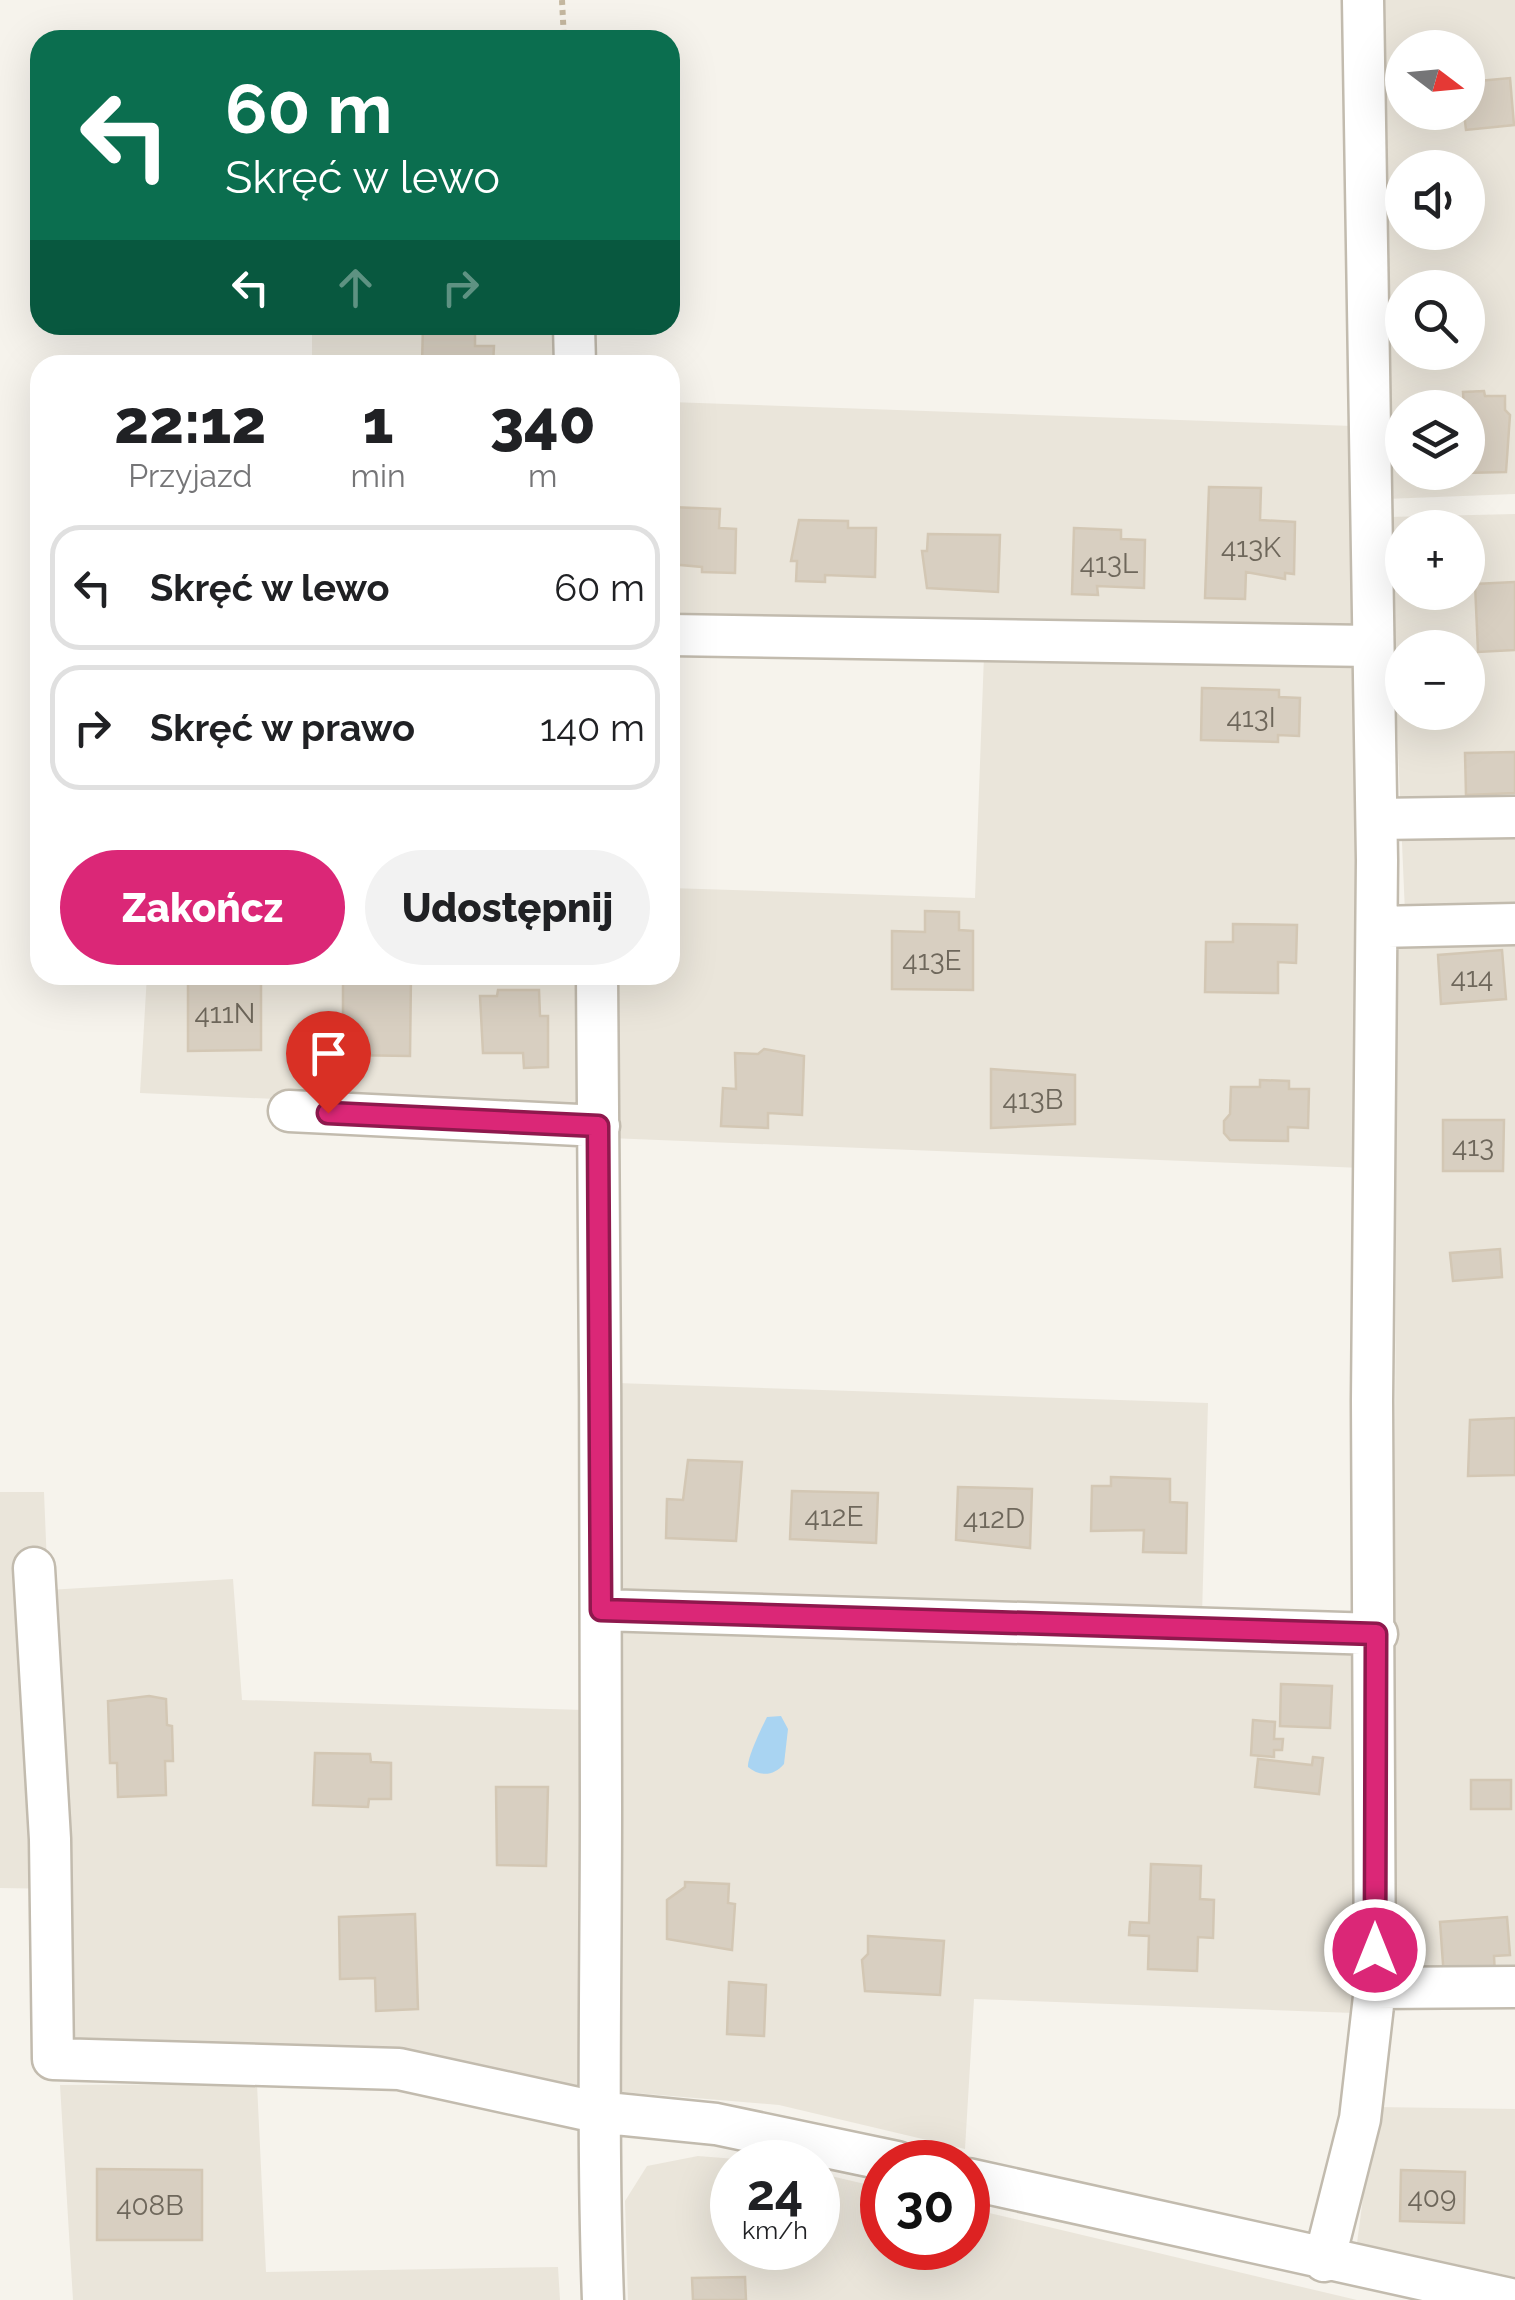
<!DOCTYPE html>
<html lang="pl">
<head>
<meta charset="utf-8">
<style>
  :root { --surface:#fff; --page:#f2f2f2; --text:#202124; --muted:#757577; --line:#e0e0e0; --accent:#db2777 }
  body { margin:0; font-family:Raleway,sans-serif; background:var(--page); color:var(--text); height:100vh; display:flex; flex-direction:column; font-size:38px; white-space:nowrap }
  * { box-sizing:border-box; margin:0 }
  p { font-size:32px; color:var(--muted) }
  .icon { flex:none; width:55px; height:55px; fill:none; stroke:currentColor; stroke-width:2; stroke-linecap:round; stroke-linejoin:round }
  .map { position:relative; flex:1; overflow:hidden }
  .sheet { position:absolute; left:30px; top:355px; width:650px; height:630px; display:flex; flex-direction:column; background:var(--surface); border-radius:30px; box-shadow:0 10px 40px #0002 }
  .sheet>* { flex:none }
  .banner { position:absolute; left:30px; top:30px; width:650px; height:305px; border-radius:30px; box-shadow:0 10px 40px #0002; background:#0b6e4f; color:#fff; overflow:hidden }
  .needle { width:65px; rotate:106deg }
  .fabs { position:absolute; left:1385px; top:30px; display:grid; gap:20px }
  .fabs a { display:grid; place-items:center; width:100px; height:100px; border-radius:50%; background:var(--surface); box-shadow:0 10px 40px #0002; font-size:50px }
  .speed { position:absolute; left:710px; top:2140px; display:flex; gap:20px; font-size:50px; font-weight:700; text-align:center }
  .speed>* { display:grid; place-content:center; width:130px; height:130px; border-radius:50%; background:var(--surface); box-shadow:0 10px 40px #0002; line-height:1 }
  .speed small { font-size:25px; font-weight:400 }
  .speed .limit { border:15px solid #d22; background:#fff; color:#111 }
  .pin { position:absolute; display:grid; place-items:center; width:85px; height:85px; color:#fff; margin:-102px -42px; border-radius:50% 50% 50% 0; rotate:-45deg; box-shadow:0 0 10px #0007 }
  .pin .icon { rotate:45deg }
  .me { position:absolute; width:110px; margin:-55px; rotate:0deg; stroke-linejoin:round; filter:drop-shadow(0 0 8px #0008) }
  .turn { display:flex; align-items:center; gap:35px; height:210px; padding:0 30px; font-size:45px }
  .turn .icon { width:130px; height:130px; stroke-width:2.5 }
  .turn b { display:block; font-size:70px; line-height:85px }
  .lanes { display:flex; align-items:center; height:95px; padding:0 30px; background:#0003; justify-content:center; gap:50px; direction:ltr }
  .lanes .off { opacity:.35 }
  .eta { display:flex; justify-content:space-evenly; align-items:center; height:170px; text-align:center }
  .eta b { font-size:60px; font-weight:800; line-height:70px }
  .cta { display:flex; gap:20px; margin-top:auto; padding:20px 30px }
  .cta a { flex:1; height:115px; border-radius:60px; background:var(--accent); color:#fff; font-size:40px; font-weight:800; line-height:115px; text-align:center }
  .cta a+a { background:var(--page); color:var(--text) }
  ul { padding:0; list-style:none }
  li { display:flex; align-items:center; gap:30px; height:125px; margin:0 20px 15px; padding:0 10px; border:5px solid var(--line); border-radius:30px }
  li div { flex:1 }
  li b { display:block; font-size:38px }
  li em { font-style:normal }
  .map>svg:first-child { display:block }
  .residential { fill:#eae5da; fill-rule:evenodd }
  .water { fill:#a9d4f2 }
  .building { fill:#d8cfc1; stroke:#d3c7b4; stroke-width:2.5 }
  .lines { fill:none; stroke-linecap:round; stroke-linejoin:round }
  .minor-casing { stroke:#c2bbae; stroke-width:45 }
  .path { stroke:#c4b79f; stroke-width:6; stroke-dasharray:5 5; stroke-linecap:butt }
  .minor { stroke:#fff; stroke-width:40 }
  .route-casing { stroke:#8e194d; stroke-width:25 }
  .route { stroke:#db2777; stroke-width:18 }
  .labels { text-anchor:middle; stroke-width:9; stroke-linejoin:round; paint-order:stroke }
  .number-label { font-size:28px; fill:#6e675b }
</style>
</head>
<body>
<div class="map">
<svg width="1515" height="2300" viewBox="0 0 1515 2300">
  <rect width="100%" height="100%" fill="#f6f3ec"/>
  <path class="residential" d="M1375,0H1515V494L1385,499ZM1402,48H1468V112H1402ZM1402,168H1468V232H1402ZM1402,288H1468V352H1402ZM1402,408H1468V472H1402Z
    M312,325H556L557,365H312Z
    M670,402L1352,426L1353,637L670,619Z
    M1515,514V1973L1393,1975L1397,937L1406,936L1388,517ZM1402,528H1468V592H1402ZM1402,648H1468V712H1402Z
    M984,655L1356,663L1362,1168L609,1138V975H670V888L975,898Z
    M147,975H587L588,1113L140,1093Z
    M617,1383L1208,1403L1202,1615L629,1595L616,1579Z
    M0,1492H44L48,1590L233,1579L242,1700L584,1710L586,2095L64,2052L59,1889L0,1888Z
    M613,1628L1365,1649L1354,2013L974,1999L965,2149L779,2105L611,2091Z
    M257,2084L266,2272L558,2267L560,2300H73L60,2085Z
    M1375,2107L1515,2109V2277L1357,2243Z
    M698,2156L773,2162H732V2248H818V2173L882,2188V2248H968V2208L1357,2300H628L625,2201L647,2166Z"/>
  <path class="water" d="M781,1716L788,1729L784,1764C774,1776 760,1777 748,1767C747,1758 762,1727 767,1717Z"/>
  <path class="building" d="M1510,78L1514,125L1466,130L1464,113L1456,112H1468V82Z
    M423,325H475V346H494L493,365H422Z
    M1484,391L1485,396H1505V410L1510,415L1506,472L1463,473L1468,472L1463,392Z
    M1209,487L1261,488L1260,520L1295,522L1294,574L1285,573V579L1246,572L1245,599L1205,598Z
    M670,507L720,509L719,528L736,529L735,573L702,572V567L670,564Z
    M799,520L848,521V528H876L875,577L825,575V582L796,581L797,561H791Z
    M1074,528L1121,530V539L1145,540L1144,588L1097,586L1098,595L1072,594Z
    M928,534L1000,535L998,592L927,588L922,551H927Z
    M1515,582V650L1478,652L1475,584Z
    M1202,688L1279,690V697L1300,698L1299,736L1278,735V742L1201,740Z
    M1515,752V793L1466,795L1465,753Z
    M925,911L959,912V930L973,931V990L892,989V931L925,932Z
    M1233,924L1297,925L1296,963L1278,962V993L1205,992L1206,942H1233Z
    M1502,950L1506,999L1441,1004L1438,955Z
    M188,975H261V1050L188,1051Z
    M343,975H411L410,1056L343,1055Z
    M498,990H539L540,1016H548V1067L524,1068L523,1053H483L480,996H497Z
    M764,1049L804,1056L802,1115L768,1113V1128L721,1126L723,1088L736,1089L735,1053L758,1054Z
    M991,1069L1075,1075V1124L991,1128Z
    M1260,1080L1289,1081V1089H1309L1308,1128L1288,1127V1141L1230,1140L1224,1133V1121L1230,1114L1231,1087H1260Z
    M1443,1120H1504L1503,1171H1443Z
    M1500,1249L1502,1277L1453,1281L1450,1253Z
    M1515,1418V1475L1468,1476L1470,1420Z
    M688,1460L742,1462L736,1541L666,1538L667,1499L683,1500Z
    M1111,1477L1170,1479V1502L1187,1503L1186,1553L1143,1552L1144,1530L1091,1531L1092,1486H1111Z
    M958,1487L1032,1489L1030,1548L956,1540Z
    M792,1491L878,1493L876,1543L790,1539Z
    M1281,1684L1332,1686L1330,1728L1280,1726Z
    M149,1696L166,1699L167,1725L172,1726L173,1761H165L166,1795L118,1797L117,1763H110L108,1701Z
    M1253,1720L1275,1722L1274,1739H1283L1282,1750H1274V1757L1251,1755Z
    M315,1753L370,1754L371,1762L391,1763V1799H369L368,1807L313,1805Z
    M1313,1757L1323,1758L1319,1794L1255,1787L1258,1759L1312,1765Z
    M1471,1780H1511V1809H1471Z
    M496,1787H548L546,1866L497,1865Z
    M1151,1864L1201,1866L1200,1899L1214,1900L1213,1938L1198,1937L1197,1971L1148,1969L1149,1936L1129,1935L1130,1922L1149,1923Z
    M685,1882L729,1884L728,1903L735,1904L732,1950L667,1939V1900L685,1887Z
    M415,1914L418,2009L376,2011L375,1978L340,1979L339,1917Z
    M1507,1917L1510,1955L1494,1956L1495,1975L1444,1978L1440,1922Z
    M868,1936L944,1941L940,1995L865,1991L862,1960L868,1954Z
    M729,1982L766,1985L764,2036L727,2034Z
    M97,2169L202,2170V2240H97Z
    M1401,2170L1465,2172L1464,2223L1400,2221Z
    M745,2277L746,2300H693L692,2278Z"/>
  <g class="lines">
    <defs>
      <path id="minor" d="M574,325L575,365
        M670,635L1372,646
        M1377,819L1515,817
        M1377,927L1515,924
        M597,975C600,1253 601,1530 601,1808C601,1972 597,2136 603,2300
        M289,1111L599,1126
        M34,1568L50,1839L53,2059L399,2069L596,2112L716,2124L897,2162
        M601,1610L1377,1634
        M1375,1988L1515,1987
        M968,2179L1515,2300
        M1324,2261L1360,2119L1375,1988L1372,1400L1377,860L1363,0"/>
    </defs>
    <use href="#minor" class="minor-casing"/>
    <path class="path" d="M562,0L564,40"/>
    <use href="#minor" class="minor"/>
  </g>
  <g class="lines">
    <defs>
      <path id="route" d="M328,1113L598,1126L601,1610L1376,1634L1375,1950"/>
    </defs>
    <use href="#route" class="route-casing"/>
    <use href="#route" class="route"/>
  </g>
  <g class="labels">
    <g class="number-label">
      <text x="1251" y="557">413K</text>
      <text x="1109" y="573">413L</text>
      <text x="1251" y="727">413I</text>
      <text x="932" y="970">413E</text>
      <text x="1472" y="987">414</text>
      <text x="225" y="1023">411N</text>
      <text x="1033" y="1109">413B</text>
      <text x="1473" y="1156">413</text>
      <text x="834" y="1526">412E</text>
      <text x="994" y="1528">412D</text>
      <text x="1432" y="2207">409</text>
      <text x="150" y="2215">408B</text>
    </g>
  </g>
</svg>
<div class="fabs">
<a><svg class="needle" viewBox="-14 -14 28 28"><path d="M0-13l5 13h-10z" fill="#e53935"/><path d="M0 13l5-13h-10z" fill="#757577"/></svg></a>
<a><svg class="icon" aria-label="sound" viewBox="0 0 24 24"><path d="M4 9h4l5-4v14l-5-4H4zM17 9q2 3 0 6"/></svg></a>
<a><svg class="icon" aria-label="search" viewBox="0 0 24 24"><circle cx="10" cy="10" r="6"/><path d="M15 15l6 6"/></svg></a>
<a><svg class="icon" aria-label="layers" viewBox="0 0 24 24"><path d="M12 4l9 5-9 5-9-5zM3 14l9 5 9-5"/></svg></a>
<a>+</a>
<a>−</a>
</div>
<div class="speed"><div>24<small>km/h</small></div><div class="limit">30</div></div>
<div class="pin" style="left:328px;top:1113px;background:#d93025"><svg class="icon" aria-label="arrive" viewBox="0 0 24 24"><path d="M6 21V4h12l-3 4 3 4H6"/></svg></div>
<svg class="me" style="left:1375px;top:1950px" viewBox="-20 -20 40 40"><circle r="17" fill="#db2777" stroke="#fff" stroke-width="3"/><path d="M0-11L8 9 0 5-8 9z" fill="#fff"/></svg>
<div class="banner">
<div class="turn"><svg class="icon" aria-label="left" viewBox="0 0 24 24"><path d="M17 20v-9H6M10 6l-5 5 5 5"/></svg><div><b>60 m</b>Skręć w lewo</div></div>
<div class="lanes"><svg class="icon" aria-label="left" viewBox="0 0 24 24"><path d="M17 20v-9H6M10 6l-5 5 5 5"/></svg><svg class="icon off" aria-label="ahead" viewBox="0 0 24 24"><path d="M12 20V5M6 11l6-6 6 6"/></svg><svg class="icon off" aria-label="right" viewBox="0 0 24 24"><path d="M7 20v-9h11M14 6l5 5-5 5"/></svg></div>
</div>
<section class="sheet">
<div class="eta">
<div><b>22:12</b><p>Przyjazd</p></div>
<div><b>1</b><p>min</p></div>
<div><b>340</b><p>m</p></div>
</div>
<ul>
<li><svg class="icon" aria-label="left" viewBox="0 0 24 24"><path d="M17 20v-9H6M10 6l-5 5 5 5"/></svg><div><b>Skręć w lewo</b></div><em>60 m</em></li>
<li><svg class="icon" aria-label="right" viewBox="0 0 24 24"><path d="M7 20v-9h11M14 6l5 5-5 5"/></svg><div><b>Skręć w prawo</b></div><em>140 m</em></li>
</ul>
<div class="cta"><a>Zakończ</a><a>Udostępnij</a></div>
</section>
</div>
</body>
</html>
